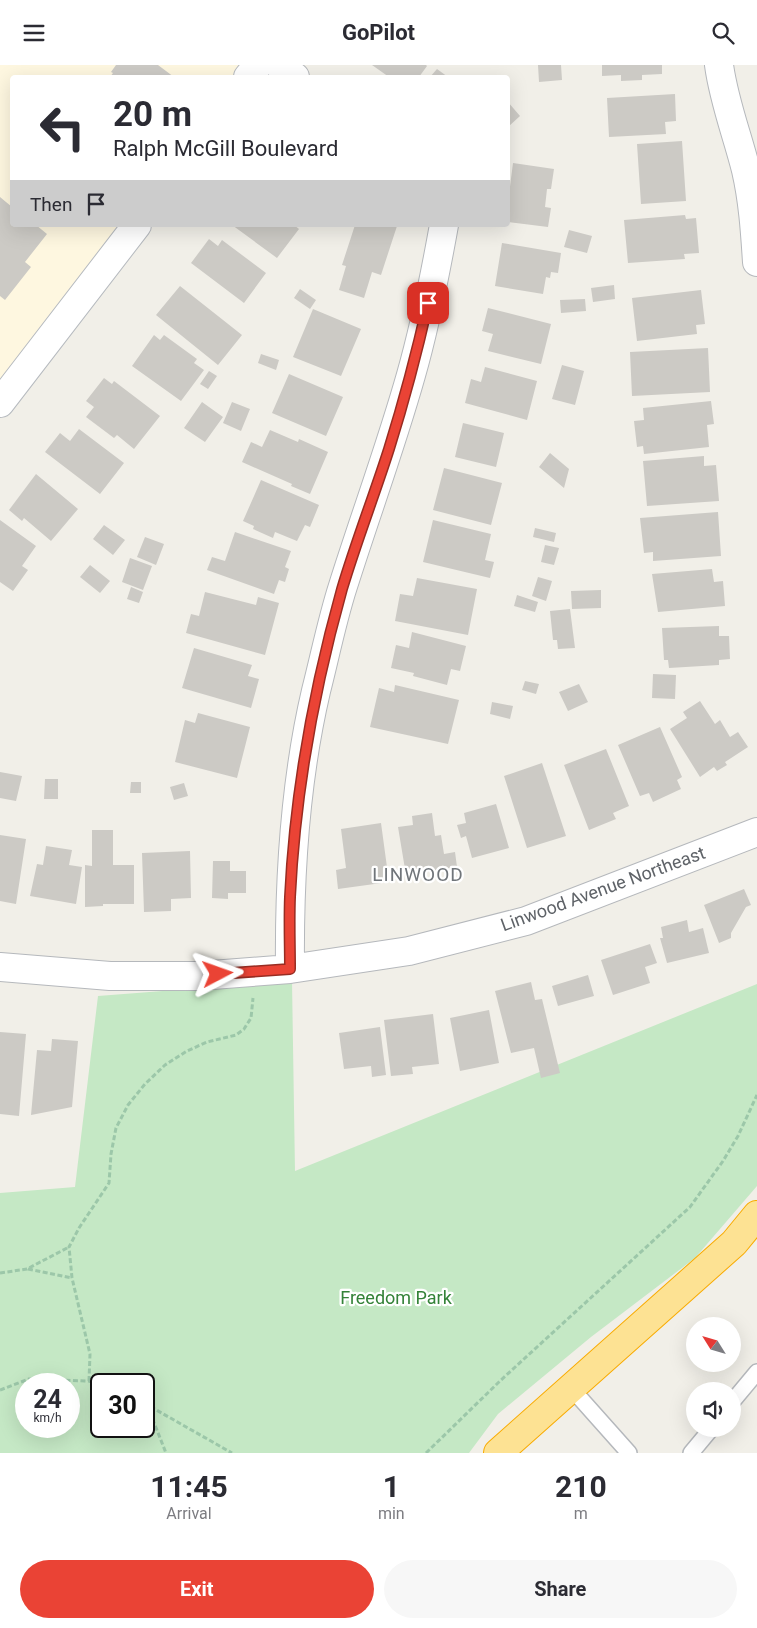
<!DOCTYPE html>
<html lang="en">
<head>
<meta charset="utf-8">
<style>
  :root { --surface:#fff; --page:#f7f7f7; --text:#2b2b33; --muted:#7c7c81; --accent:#ea4335 }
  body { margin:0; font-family:Roboto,sans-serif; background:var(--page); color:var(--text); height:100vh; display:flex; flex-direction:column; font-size:19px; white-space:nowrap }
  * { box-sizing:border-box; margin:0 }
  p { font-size:16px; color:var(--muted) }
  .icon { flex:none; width:28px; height:28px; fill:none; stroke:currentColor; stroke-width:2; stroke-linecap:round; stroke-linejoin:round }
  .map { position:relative; height:1388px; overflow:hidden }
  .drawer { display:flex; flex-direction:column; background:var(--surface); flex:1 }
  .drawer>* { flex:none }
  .top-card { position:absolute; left:10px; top:10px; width:500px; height:152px; border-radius:5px; box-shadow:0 5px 20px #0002; background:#fff; color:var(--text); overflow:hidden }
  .needle { width:32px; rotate:307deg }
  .controls { position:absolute; left:686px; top:1252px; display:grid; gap:10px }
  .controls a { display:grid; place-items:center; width:55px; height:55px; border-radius:50%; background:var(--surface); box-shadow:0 5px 20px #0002; font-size:25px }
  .speed { position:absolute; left:15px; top:1308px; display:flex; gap:10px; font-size:25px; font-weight:700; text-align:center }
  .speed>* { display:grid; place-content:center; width:65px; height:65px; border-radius:50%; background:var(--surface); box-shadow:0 5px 20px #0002; line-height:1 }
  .speed small { font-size:12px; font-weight:400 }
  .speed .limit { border:2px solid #111; border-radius:8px; background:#fff; color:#111 }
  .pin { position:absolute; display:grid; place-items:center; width:42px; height:42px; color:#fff; margin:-21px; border-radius:10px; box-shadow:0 2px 8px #0006 }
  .me { position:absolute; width:55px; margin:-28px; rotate:86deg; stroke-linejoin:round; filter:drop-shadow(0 0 4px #0008) }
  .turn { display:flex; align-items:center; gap:18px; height:105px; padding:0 20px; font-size:22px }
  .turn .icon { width:65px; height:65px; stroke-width:2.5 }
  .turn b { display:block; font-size:35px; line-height:42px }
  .then { display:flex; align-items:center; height:48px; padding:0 20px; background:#0003; gap:10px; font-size:19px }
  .eta { display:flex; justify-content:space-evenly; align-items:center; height:85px; text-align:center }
  .eta b { font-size:30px; font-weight:700; line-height:35px }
  .primary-button { display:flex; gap:10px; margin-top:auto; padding:10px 20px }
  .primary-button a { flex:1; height:58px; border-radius:30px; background:var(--accent); color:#fff; font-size:20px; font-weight:700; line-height:58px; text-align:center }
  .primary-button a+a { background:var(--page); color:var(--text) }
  header { display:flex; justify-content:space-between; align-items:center; height:65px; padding:0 20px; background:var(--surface); font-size:22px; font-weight:700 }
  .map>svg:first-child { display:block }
  .commercial { fill:#fef7e0 }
  .green { fill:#c5e8c5; fill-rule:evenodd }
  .building { fill:#cccac5 }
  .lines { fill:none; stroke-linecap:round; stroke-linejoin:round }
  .lane-casing { stroke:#b5b8bc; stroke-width:18 }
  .street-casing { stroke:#b5b8bc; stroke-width:30 }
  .secondary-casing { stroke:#b6babf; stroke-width:30 }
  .highway-casing { stroke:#f9ab00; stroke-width:30 }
  .path { stroke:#9cc7a9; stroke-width:3; stroke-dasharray:5 2.5; stroke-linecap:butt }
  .lane { stroke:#fff; stroke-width:15 }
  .street { stroke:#fff; stroke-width:28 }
  .secondary { stroke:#fff; stroke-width:28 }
  .highway { stroke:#fde293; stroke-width:28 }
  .route-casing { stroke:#982c22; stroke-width:12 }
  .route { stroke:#ea4335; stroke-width:9 }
  .labels { text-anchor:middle; stroke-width:4.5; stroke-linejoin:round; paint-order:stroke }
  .street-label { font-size:18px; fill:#5f6368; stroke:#fff }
  .park-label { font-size:18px; fill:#348238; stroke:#fff }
  .neighbourhood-label { font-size:19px; letter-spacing:1px; fill:#70757a; stroke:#fff }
</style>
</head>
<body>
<header><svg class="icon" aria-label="menu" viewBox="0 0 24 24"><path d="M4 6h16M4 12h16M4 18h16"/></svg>GoPilot<svg class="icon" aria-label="search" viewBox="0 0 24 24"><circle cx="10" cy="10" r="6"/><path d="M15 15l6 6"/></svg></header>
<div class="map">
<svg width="757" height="1388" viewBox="0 0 757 1388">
  <rect width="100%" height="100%" fill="#f1efe8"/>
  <path class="commercial" d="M0,0H260L250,12H12V160H136L0,337Z"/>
  <path class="green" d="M292,916L295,1106L757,919V1121L695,1193L591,1272L498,1349L469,1388H0V1128L75,1122L98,931ZM26,1319H69V1361H26ZM101,1319H144V1361H101Z"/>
  <path class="building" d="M116,0H158L174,12H110L113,8L111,7Z
    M372,0H426L427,1L419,12H389Z
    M538,0H561L562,15L539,17Z
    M602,0H662V9L642,10V15L621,16V10L602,11Z
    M437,4L448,12H430Z
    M675,29L676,56L665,57L666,69L609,72L607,33Z
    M508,37L520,51L508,62Z
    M682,76L686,136L641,139L637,79Z
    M513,98L554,104L551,124H547L545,142L551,143L548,162L508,157V137Z
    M0,132L12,142V160H36L47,169L25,197L31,202L5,235L0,231Z
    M685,150L686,154L696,153L699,188L684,189L685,194L628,198L624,155Z
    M232,160H294L299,164L277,193Z
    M355,160L397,161L381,210L372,207L364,233L339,225L346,201L342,200Z
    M569,165L592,171L587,188L564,182Z
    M209,174L218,181L222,175L266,208L244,238L191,198Z
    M502,178L561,188L558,208L551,207L550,213L546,212L543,229L495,221Z
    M614,220L615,234L593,237L591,223Z
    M180,221L242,270L218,300L156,250Z
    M300,224L316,235L310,244L294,233Z
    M701,225L705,259L696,260L697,269L637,276L632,233Z
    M585,234L586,246L561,248L560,235Z
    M488,243L551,259L541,299L488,286L493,269L482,266Z
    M313,244L361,264L341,311L293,292Z
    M154,270L160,275L164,270L197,294L194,298L204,305L181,336L132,301Z
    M708,283L710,327L632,331L630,287Z
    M261,289L279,295L276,305L258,298Z
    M562,300L584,306L575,340L552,334Z
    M485,302L537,316L527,355L465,338L471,314L481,317Z
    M209,306L217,311L208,324L200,319Z
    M289,309L343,332L326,371L272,348Z
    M104,313L112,319L114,316L160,351L134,384L117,370L114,373L86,352L94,342L86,336Z
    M711,336L714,359L707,360L709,382L644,389L643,381L637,382L634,356L644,355L643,343Z
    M202,337L223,352L205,377L184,363Z
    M232,337L250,344L241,366L223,358Z
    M463,358L504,368L496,402L455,392Z
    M79,364L124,398L100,429L45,387L60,368L70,376Z
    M270,365L298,377L299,374L328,387L310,429L291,421L292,419L242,397L251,377L262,382Z
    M550,388L569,404L564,423L539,402Z
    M704,391V401L716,400L719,436L647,441L643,396Z
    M444,403L502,418L491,460L433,445Z
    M36,409L78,444L51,476L24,453L22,456L9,445Z
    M261,415L319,440L310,462L305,460L297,476L275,467L273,473L253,464L254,461L243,456Z
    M718,447L721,491L653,496V487L644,488L640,453Z
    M0,455L36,481L22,501L28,505L13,526L0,517Z
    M433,455L491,469L485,495L494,497L490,513L423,497Z
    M104,460L125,475L113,490L93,474Z
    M535,463L556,468L554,477L533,472Z
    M235,467L291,486L285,502L289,504L285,517L279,515L274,529L207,505L212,492L225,496Z
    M145,472L164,479L156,500L137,492Z
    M545,480L559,483L554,500L541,497Z
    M130,493L152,501L143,525L122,517Z
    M90,500L110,516L100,528L80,512Z
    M712,504L714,517L723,516L725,541L658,547L652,509Z
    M538,512L552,516L546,536L532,531Z
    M417,513L477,524L468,570L395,556L400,529L413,531Z
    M131,522L143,527L139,538L127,534Z
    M601,525V543L572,544L571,526Z
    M205,527L256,540L258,532L279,538L265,590L186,568L191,549L199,551Z
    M517,530L538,537L535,547L514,541Z
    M570,544L575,583L558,584L557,575H553L550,546Z
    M719,561V571H729L730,594L719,595V600L669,603L668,595H664L662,563Z
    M412,567L466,581L460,606L451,604L447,620L413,611L414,608L391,603L396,580L409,583Z
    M194,583L252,600L248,611L259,614L251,643L182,623Z
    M653,609L676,610L675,634L652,633Z
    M525,616L539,619L536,629L522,625Z
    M579,619L588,637L568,646L559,627Z
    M395,620L459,635L448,679L370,662L379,623L394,627Z
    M700,636L715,659L720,655L730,672L738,667L748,682L725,697L727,700L717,706L714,702L700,712L670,664L687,653L683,647Z
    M492,637L513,641L510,654L490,649Z
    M198,648L250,662L237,713L175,697L185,655L195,658Z
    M660,662L682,712L677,715L681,724L653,737L649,728L640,731L618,680Z
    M606,684L629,741L613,748L616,754L589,765L564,700Z
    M542,698L566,771L527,783L504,711Z
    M0,707L22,711L16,736L0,733Z
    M45,714H58V734H44Z
    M131,717H141V728H130Z
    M184,718L188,731L174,735L170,722Z
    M496,739L509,783L472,793L466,771L461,773L457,760L466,758L464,748Z
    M432,748L435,771L441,770L444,789L455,787L457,802L406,810L398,762L413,760L412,751Z
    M381,758L389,817L338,824L336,805L346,803L341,764Z
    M92,765H113V800H134V839H103V841L85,842V800L92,801Z
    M0,770L26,774L16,839L0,836Z
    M46,781L72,785L69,800L82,802L76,839L30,831L37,799L43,800Z
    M190,786L191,833L171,834V846L144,847L142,788Z
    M213,796H230V806H246V828H228V834L212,833Z
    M744,824L751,840L746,842L731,868V873L719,878L704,840Z
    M687,855L689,867L703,863L709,888L667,898L660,873H663L661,862Z
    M650,879L657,898L645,902L650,918L613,930L601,895Z
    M588,910L594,931L558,941L552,921Z
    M531,917L535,935L542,934L560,1008L541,1013L534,983L511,988L495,926Z
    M489,945L499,998L460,1006L450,953Z
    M433,949L439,999L412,1002L413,1009L391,1011L384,955Z
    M380,962L386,1010L372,1012L371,1001L344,1004L339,968Z
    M0,967L26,969L19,1051L0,1049Z
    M52,974L78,976L72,1042L31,1050L37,985L51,986Z"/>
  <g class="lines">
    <defs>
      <path id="lane" d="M572,1324L629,1388
        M732,1337L757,1307
        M691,1388L711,1364"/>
      <path id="street" d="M279,0L295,12
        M719,0C724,37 737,69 746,105C753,135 755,166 757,197
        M0,902L110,911H199L290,904L409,886L526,856L757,767
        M290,904C289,811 295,716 316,626C325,591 332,555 343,521C365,451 391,381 411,310C425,261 435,210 444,160"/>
      <path id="secondary" d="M248,12L258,0
        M0,338L137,160"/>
      <path id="highway" d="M498,1388L734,1178L757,1150"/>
    </defs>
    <use href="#lane" class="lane-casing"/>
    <use href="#street" class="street-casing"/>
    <use href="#secondary" class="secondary-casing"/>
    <use href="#highway" class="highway-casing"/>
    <path class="path" d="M28,1204L72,1213
      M0,1208L27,1204L69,1182
      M89,1316L90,1289L72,1213L69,1182L79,1163L109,1118L111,1089L116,1063L128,1040L145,1019L165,1000L187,986L207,977L236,970L244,964L251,953L253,933
      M0,1325L29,1314L89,1316L101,1321
      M144,1338L232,1388
      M147,1340L166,1388
      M426,1388L501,1315L690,1142L723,1096L738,1071L757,1030"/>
    <use href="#lane" class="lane"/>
    <use href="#street" class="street"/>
    <use href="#secondary" class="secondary"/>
    <use href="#highway" class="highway"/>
  </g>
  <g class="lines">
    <defs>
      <path id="route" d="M218,909L290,904C290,880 289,856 290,832C295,727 314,624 342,524C356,477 374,431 389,384C404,336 417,287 428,238"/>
    </defs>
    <use href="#route" class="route-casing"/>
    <use href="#route" class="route"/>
  </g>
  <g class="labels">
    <g class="street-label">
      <text transform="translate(603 824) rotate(-20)" y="6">Linwood Avenue Northeast</text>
    </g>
    <g class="park-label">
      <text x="396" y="1239">Freedom Park</text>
    </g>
    <g class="neighbourhood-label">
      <text x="418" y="816">LINWOOD</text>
    </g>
  </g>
</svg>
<div class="controls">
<a><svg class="needle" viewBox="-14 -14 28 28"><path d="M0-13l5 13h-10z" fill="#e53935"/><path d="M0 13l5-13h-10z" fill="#7c7c81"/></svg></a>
<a><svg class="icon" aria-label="sound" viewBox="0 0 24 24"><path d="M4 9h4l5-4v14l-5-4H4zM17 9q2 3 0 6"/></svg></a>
</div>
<div class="speed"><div>24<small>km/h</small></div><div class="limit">30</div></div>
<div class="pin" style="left:428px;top:238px;background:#d93025"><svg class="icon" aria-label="arrive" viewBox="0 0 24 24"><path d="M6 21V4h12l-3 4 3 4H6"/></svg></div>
<svg class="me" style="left:218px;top:909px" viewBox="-20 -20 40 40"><path d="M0-17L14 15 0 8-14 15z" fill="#ea4335" stroke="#fff" stroke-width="4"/></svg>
<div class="top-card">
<div class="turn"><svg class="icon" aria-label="left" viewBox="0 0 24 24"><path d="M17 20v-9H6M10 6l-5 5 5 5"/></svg><div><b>20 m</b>Ralph McGill Boulevard</div></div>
<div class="then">Then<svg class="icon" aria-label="arrive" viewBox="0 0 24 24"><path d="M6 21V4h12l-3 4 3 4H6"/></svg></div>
</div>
</div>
<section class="drawer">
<div class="eta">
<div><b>11:45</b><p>Arrival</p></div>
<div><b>1</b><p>min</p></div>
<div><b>210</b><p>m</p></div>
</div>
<div class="primary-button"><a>Exit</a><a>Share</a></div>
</section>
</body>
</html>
